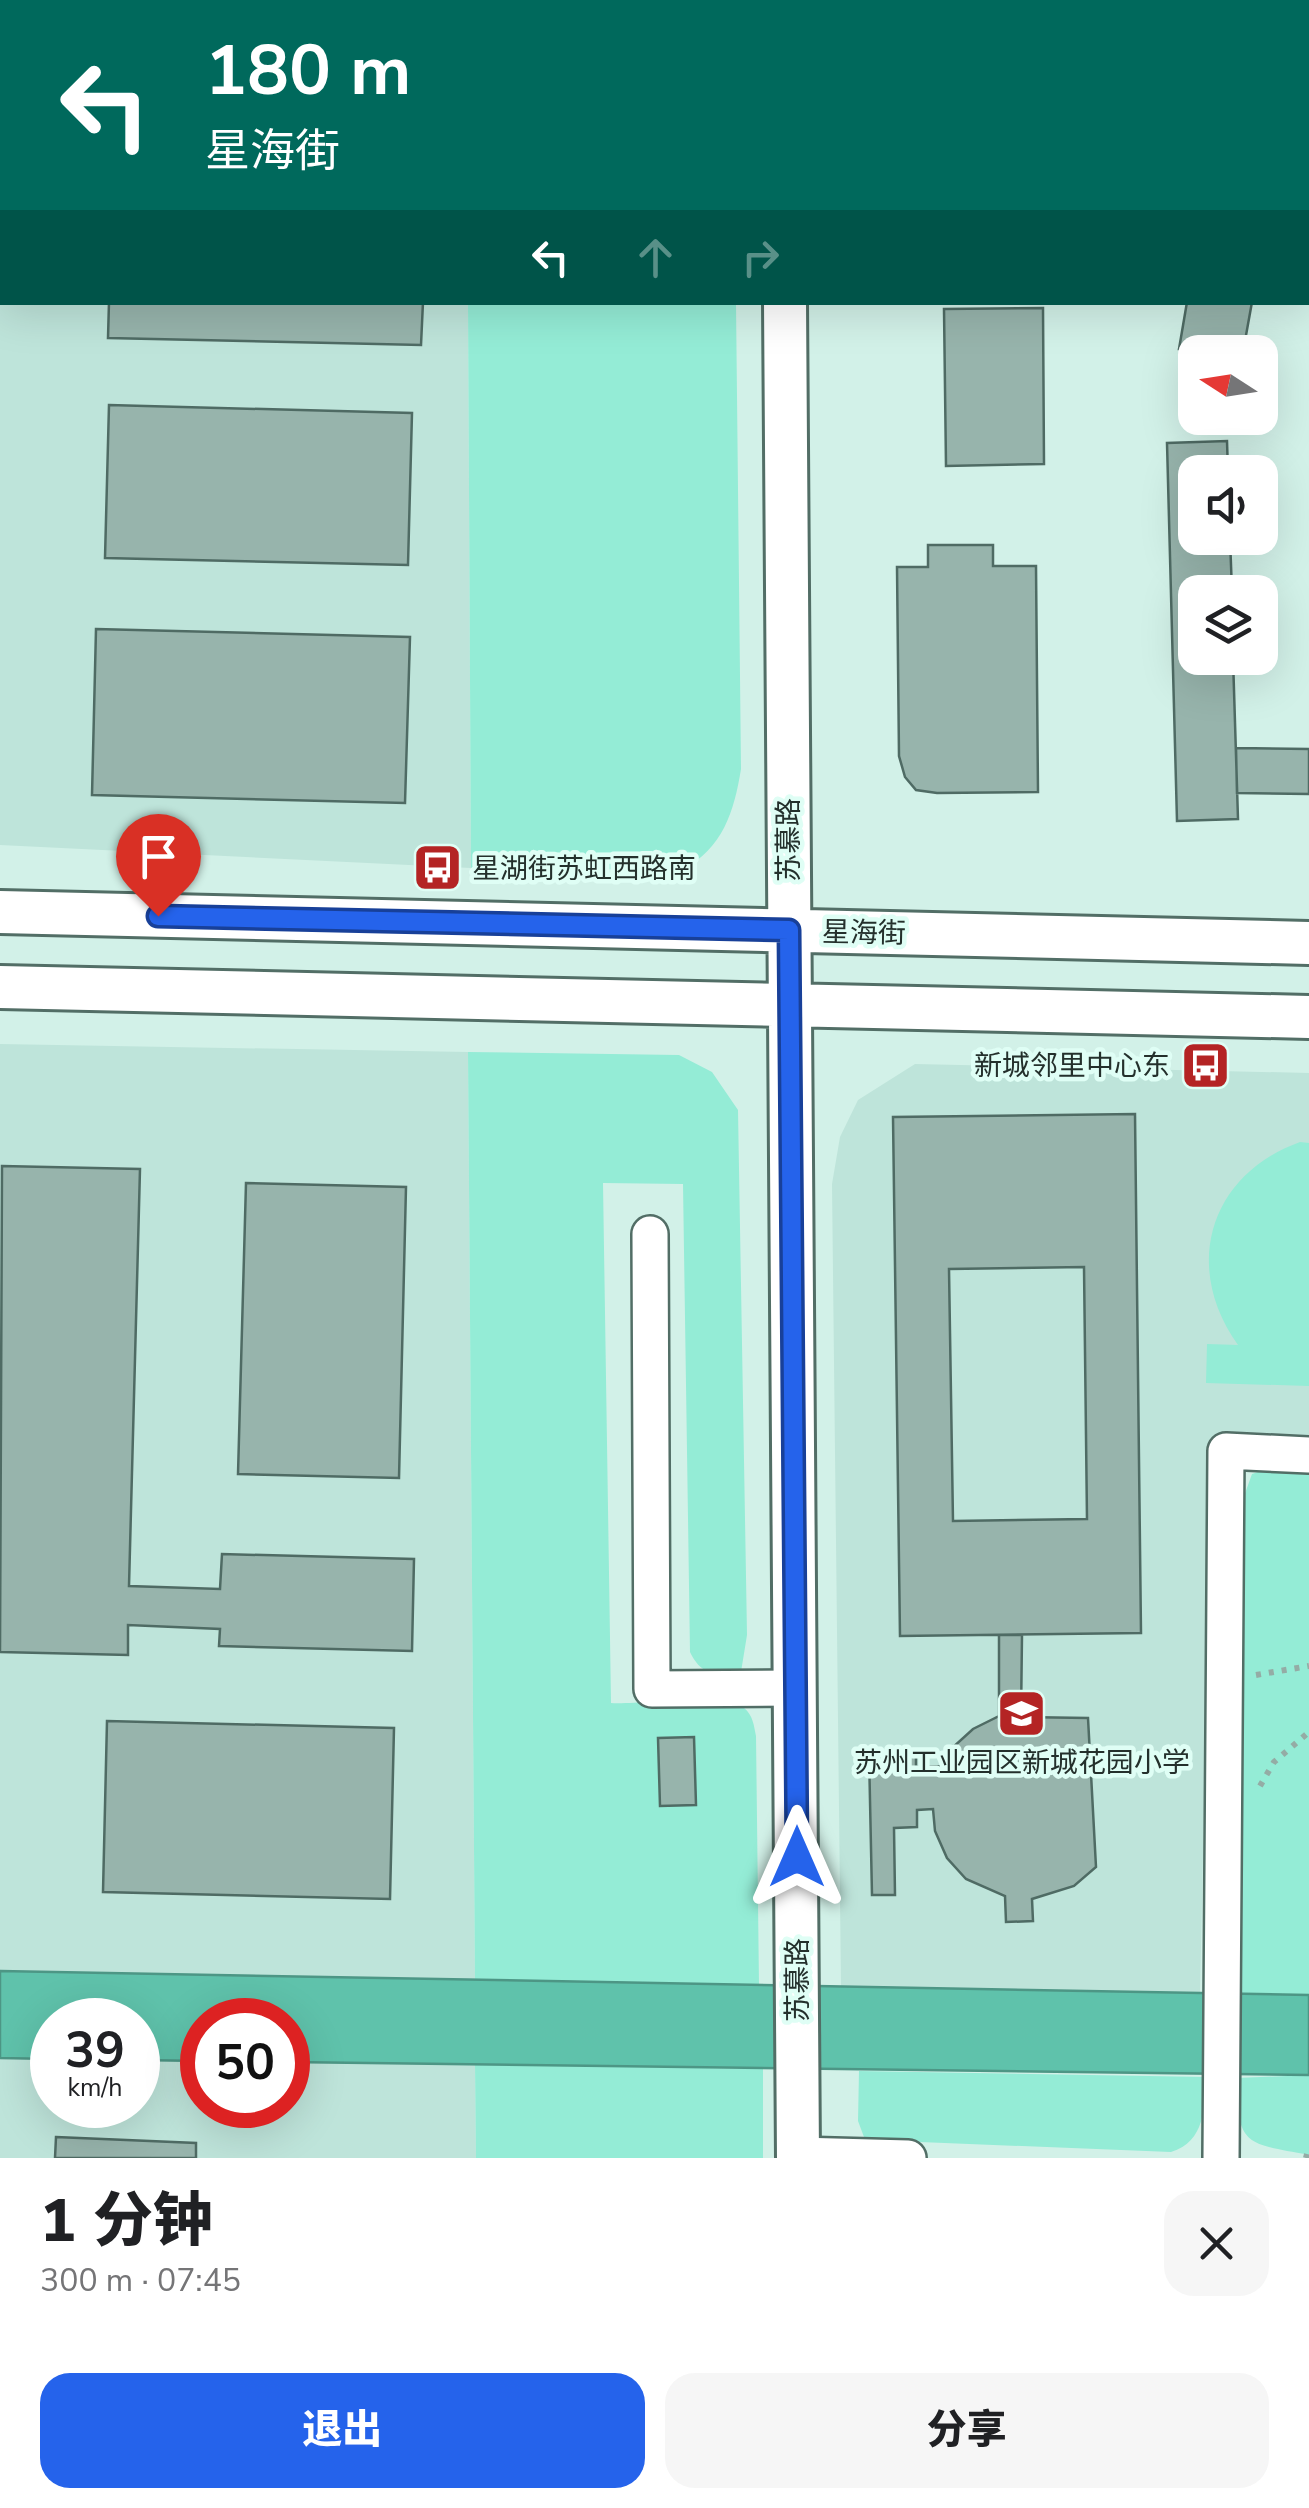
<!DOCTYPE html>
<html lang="zh">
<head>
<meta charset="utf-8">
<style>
  :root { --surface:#fff; --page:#f6f6f6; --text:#202124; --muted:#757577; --accent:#2563eb }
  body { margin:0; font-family:"Nunito Sans","Noto Sans SC",sans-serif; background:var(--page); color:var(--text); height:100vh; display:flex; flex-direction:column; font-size:38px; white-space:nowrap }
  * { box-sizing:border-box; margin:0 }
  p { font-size:32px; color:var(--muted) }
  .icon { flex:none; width:55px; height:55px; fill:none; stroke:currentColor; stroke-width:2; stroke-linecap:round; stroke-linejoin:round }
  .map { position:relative; height:2158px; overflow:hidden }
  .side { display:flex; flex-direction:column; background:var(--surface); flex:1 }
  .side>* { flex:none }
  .top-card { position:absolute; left:0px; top:0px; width:1310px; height:305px; box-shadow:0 10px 40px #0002; background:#00695c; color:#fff; overflow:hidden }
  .needle { width:65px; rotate:282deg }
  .fabs { position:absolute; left:1178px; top:335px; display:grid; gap:20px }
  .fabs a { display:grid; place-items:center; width:100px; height:100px; border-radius:20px; background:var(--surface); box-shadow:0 10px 40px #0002; font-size:50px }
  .speed { position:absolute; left:30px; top:1998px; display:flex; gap:20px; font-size:50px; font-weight:700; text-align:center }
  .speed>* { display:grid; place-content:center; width:130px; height:130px; border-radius:50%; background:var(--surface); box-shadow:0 10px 40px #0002; line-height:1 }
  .speed small { font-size:25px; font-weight:400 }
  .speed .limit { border:15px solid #d22; background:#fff; color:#111 }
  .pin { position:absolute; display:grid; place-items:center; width:85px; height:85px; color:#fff; margin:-102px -42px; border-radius:50% 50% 50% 0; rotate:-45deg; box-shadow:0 0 10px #0007 }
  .pin .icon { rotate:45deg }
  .me { position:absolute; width:110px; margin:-55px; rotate:0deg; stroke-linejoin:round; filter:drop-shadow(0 0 8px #0008) }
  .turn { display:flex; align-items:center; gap:35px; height:210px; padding:0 40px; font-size:45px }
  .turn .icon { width:130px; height:130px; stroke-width:2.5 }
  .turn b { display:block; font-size:70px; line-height:85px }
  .lanes { display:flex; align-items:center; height:95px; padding:0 40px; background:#0003; justify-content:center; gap:50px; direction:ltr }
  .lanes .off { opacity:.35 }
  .round { display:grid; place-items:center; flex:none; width:105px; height:105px; border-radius:30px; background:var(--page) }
  .headline { display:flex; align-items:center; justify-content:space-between; height:170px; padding:0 40px }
  h1 { font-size:60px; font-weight:800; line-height:75px }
  .action { display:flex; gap:20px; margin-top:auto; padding:20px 40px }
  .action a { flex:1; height:115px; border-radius:30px; background:var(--accent); color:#fff; font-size:40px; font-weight:800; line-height:115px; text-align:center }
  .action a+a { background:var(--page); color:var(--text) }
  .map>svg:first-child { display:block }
  .built { fill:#bee4da }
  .green { fill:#94ecd6 }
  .water { fill:#5fc2ab; stroke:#4d9685; stroke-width:2.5 }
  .building { fill:#97b4ac; stroke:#4f6b64; stroke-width:2.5; fill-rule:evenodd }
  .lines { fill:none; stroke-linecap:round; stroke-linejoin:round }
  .minor-casing { stroke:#526e66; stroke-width:40 }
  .major-casing { stroke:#526e66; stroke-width:48 }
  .path { stroke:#94aca5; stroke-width:6; stroke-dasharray:5 8; stroke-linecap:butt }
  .minor { stroke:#fff; stroke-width:35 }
  .major { stroke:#fff; stroke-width:42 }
  .route-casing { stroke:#184099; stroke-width:25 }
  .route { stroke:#2563eb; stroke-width:18 }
  .labels { text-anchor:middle; stroke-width:9; stroke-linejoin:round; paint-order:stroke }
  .street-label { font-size:28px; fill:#24302c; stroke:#dffef5 }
  .poi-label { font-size:28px; fill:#24302c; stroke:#dffef5; text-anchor:start }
</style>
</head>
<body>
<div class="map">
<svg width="1309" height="2158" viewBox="0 0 1309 2158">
  <rect width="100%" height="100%" fill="#d2f1e8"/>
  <path class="built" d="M0,0H466V2H2V31Z
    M0,111L2,302L468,303L471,868L0,845Z
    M0,1044L468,1052L475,1980L0,1971Z
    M915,1064L1309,1073V1441L1212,1437L1200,1993L841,1987L832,1184L840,1137L858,1100Z
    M0,2058L52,2059V2105H138V2060L202,2061V2105H288V2062L475,2064L476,2158H0Z"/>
  <path class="green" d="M466,0H727V2H466Z
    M468,303H736L741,769C734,812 723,848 682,870L471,868Z
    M468,1052L679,1055L712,1072L738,1110L747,1635L741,1672C718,1676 701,1676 690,1652L683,1184L603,1183L611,1703C639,1705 725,1691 744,1708C753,1715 754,1726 756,1736L759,1985L475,1980Z
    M1300,1142L1309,1143V1386L1206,1383L1207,1344L1238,1345C1182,1267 1209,1175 1300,1142Z
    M1267,1469L1309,1471V1995L1233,1993L1243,1499L1252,1474Z
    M475,2064L763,2069V2158H476Z
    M859,2071L1206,2077C1204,2108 1206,2141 1171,2152L871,2140L864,2137L858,2121Z
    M1309,2075V2155C1245,2143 1237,2146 1237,2078Z"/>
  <path class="water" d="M0,1971L1309,1995V2075L288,2062V2020H202V2061L138,2060V2020H52V2059L0,2058Z"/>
  <path class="building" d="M897,0H971L896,2Z
    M109,302H423L421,345L108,338Z
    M1187,302H1252L1243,352L1179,349Z
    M1043,308L1044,464L946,466L944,309Z
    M109,405L412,413L408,565L105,558Z
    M1227,441L1228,472H1195V538H1230L1232,592H1195V658H1233L1238,819L1177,821L1167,443Z
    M928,545H993V566H1036L1038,792L937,793L916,790L905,777L899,756L897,567H928Z
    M96,629L410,637L405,803L92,795Z
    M1236,748L1309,749V794L1237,793Z
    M1135,1114L1141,1633L900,1636L893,1117ZM1084,1267L1087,1519L953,1521L949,1269Z
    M2,1166L140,1169L129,1586L220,1589L222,1554L414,1559L412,1651L219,1646L220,1629L128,1625V1655L0,1652Z
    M246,1183L406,1187L399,1478L238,1474Z
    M999,1635H1022L1021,1717L1088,1718L1096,1867L1074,1886L1032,1899L1033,1921L1006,1922L1005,1896L966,1879L947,1858L935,1831L933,1809L917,1810V1827L894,1828L895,1895H872L869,1753L916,1752V1767L942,1766L951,1749L973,1729L999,1716Z
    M107,1721L394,1728L390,1899L103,1892Z
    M694,1737L696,1805L660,1806L658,1738Z
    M56,2137L196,2143V2158H55Z"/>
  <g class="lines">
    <defs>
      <path id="minor" d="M650,1234L652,1689L796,1688
        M798,2155L908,2158
        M1221,2158L1226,1451L1309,1455"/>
      <path id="major" d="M782,0V2
        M785,302L798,2158
        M0,912L1309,943
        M0,987L1309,1017"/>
    </defs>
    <use href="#minor" class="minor-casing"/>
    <use href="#major" class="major-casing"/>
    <path class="path" d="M1256,1675L1309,1666
      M1260,1786L1274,1762L1309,1732
      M1306,2158L1307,2154"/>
    <use href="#minor" class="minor"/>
    <use href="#major" class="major"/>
  </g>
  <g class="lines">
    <defs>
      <path id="route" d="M158,916L789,930L797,1857"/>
    </defs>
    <use href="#route" class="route-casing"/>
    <use href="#route" class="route"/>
  </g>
  <defs>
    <symbol id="bus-square" viewBox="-11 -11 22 22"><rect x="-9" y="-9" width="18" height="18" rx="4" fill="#b42424" stroke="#dffef5"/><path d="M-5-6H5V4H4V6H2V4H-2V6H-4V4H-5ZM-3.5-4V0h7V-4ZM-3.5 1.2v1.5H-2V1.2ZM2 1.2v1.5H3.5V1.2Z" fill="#fff"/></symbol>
    <symbol id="school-square" viewBox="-11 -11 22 22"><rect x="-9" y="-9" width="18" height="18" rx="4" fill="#b42424" stroke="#dffef5"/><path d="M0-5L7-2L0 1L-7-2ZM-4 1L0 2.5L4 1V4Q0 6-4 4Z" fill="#fff"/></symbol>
  </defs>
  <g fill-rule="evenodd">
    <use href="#bus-square" x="410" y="840" width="55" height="55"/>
    <use href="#bus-square" x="1178" y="1038" width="55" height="55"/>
    <use href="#school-square" x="994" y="1686" width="55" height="55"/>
  </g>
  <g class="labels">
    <g class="street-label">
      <text transform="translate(788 840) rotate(-90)" y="10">苏慕路</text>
      <text transform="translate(864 932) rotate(1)" y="10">星海街</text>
      <text transform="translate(797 1980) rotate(-90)" y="10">苏慕路</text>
    </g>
    <g class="poi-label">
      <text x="472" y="878">星湖街苏虹西路南</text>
      <text x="1170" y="1075" text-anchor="end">新城邻里中心东</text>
      <text x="1022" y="1772" text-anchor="middle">苏州工业园区新城花园小学</text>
    </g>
  </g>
</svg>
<div class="fabs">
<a><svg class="needle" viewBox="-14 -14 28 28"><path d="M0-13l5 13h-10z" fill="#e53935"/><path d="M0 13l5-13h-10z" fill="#757577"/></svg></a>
<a><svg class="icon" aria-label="sound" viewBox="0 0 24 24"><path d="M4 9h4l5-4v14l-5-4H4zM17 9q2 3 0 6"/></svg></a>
<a><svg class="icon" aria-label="layers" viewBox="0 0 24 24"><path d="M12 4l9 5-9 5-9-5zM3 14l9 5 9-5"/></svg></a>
</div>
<div class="speed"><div>39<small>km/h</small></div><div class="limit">50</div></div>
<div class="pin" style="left:158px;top:916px;background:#d93025"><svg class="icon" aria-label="arrive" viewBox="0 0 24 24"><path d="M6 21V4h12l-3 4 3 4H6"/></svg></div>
<svg class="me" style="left:797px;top:1857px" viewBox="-20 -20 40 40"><path d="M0-17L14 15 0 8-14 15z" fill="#2563eb" stroke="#fff" stroke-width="4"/></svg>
<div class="top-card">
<div class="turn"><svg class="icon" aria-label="left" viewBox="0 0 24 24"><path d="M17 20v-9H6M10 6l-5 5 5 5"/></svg><div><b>180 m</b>星海街</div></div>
<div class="lanes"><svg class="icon" aria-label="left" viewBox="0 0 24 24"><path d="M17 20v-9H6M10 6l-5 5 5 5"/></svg><svg class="icon off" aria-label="ahead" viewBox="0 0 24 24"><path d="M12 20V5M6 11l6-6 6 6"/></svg><svg class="icon off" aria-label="right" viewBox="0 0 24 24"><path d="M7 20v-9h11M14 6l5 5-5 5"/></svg></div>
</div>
</div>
<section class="side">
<div class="headline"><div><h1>1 分钟</h1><p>300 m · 07:45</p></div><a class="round"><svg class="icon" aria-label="close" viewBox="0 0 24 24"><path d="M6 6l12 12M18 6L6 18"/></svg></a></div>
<div class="action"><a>退出</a><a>分享</a></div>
</section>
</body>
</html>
